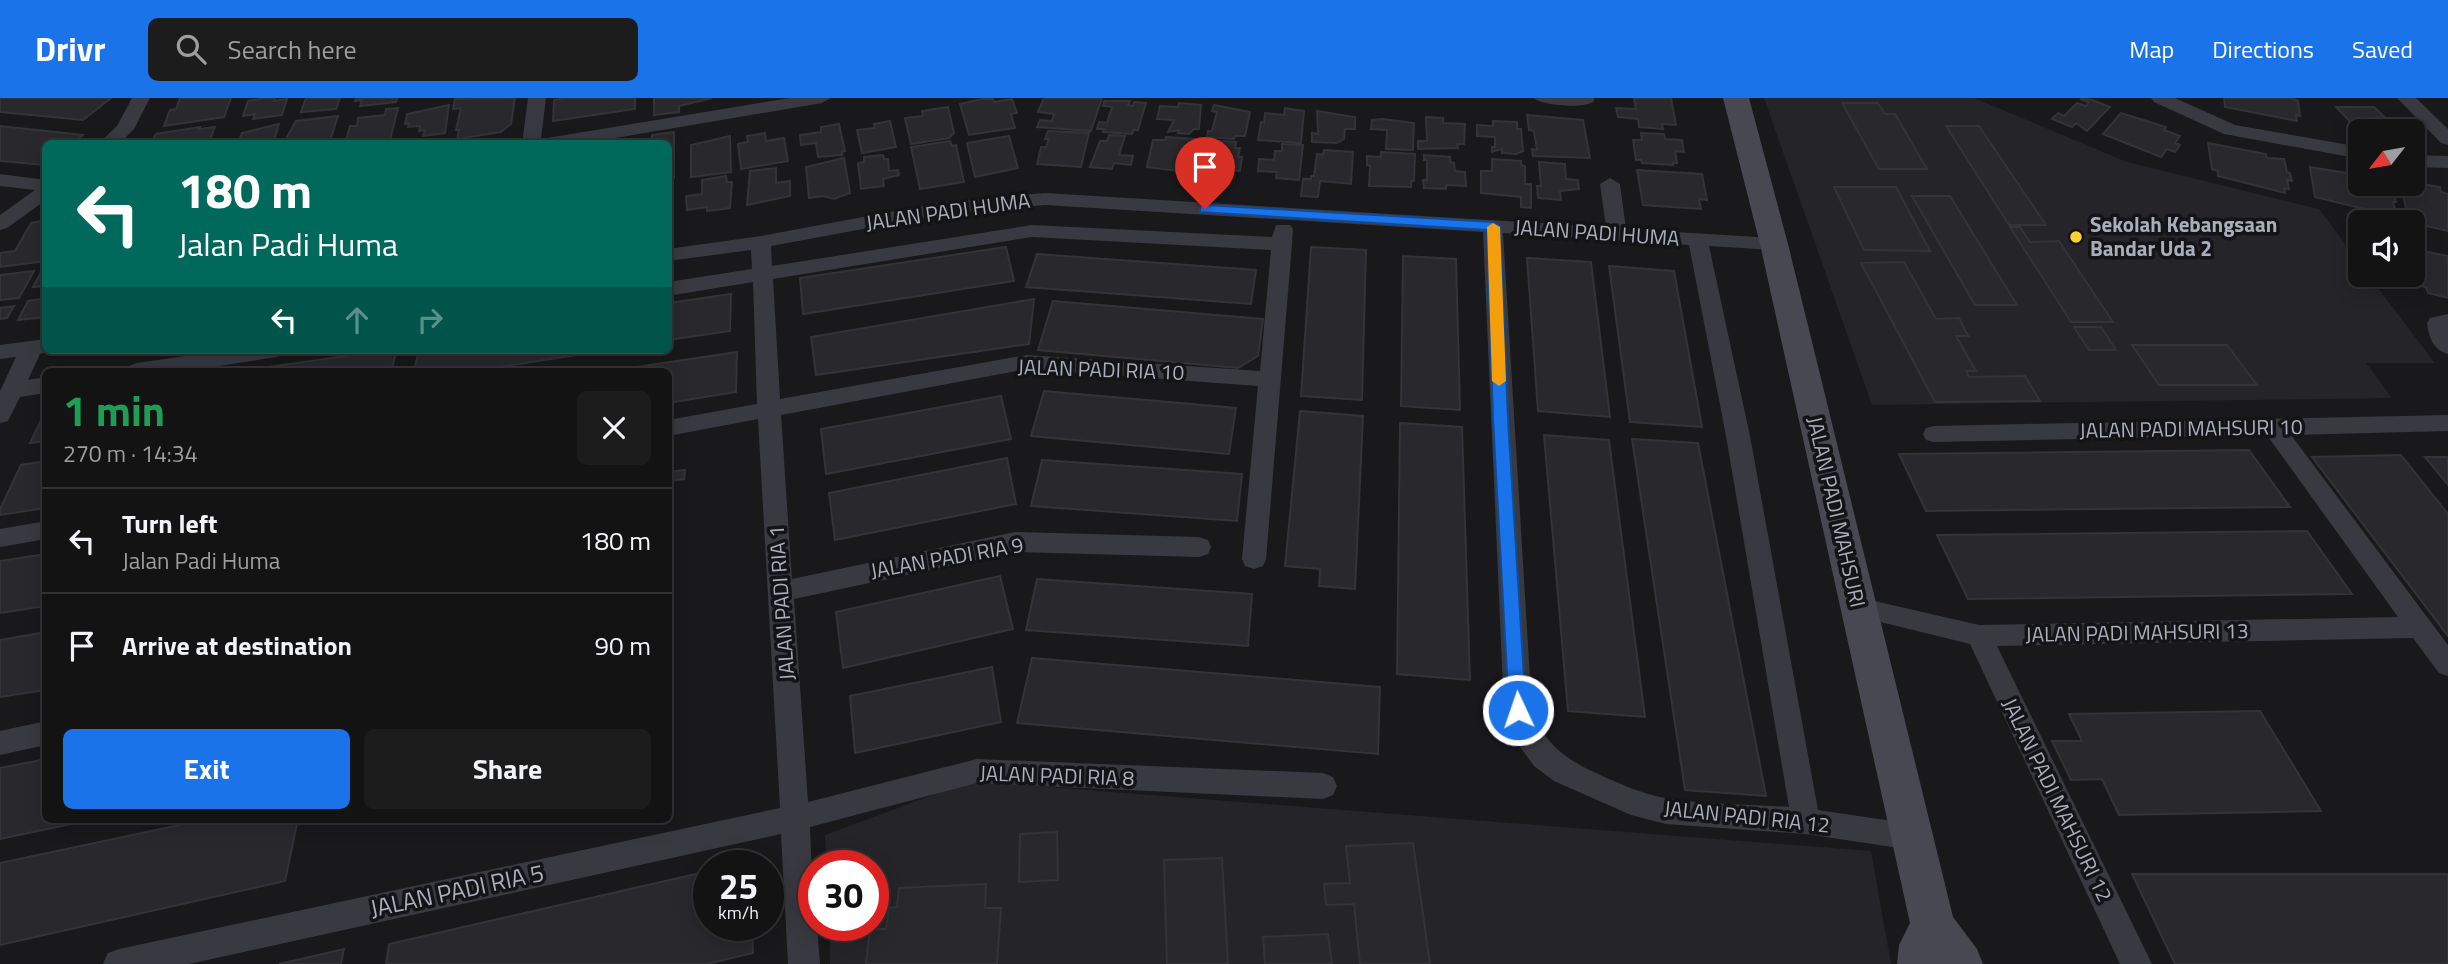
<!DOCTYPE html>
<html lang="en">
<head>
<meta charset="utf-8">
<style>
  :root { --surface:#131314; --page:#1c1c1d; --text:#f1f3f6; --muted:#9d9ea0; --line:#323234; --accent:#1a73e8 }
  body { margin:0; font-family:"Titillium Web",sans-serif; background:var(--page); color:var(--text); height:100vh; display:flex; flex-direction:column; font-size:26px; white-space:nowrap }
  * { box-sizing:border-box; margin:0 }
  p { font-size:23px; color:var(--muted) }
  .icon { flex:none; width:38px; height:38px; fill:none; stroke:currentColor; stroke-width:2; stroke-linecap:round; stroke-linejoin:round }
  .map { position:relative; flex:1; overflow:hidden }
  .panel { position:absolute; left:42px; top:270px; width:630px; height:455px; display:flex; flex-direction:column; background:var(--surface); border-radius:10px; box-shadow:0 4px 18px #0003,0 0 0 2px var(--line) }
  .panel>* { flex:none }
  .hud { position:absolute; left:42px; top:42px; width:630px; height:214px; border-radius:10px; box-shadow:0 4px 18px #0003,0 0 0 2px var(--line); background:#00695c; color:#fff; overflow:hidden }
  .needle { width:46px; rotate:239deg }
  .tools { position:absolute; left:2348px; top:21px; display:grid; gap:14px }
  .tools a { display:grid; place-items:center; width:77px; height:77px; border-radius:10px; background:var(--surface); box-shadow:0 4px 18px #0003,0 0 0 2px var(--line); font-size:35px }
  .speed { position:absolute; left:693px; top:752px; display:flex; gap:14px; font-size:35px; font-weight:700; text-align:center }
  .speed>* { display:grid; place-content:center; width:91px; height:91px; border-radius:50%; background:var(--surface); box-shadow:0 4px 18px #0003,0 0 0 2px var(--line); line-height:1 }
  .speed small { font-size:18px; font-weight:400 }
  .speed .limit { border:10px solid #d22; background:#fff; color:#111 }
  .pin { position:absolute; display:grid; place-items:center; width:60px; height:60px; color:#fff; margin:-72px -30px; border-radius:50% 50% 50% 0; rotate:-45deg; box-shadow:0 0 7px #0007 }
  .pin .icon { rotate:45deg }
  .me { position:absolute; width:77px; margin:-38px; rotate:357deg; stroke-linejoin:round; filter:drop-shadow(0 0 5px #0008) }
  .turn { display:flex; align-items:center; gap:24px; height:147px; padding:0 21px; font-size:32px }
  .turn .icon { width:91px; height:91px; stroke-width:2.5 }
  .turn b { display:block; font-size:49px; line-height:60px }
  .lanes { display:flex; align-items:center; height:66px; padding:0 21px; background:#0003; justify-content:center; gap:35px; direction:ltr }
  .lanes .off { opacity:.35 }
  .round { display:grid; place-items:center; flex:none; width:74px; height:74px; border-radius:10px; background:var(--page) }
  .head { display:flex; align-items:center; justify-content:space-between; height:119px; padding:0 21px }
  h1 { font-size:42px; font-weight:700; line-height:52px; color:#1e9e55 }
  .primary-button { display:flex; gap:14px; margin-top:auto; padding:14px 21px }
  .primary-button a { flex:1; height:80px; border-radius:10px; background:var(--accent); color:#fff; font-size:28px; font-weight:700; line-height:80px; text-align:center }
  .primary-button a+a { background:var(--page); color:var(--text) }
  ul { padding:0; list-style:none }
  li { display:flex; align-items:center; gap:21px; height:105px; padding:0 21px; border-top:2px solid var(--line) }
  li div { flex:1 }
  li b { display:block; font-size:26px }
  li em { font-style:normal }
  header { display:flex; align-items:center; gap:42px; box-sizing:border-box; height:98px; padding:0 35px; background:var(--accent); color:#fff }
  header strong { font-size:33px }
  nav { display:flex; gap:38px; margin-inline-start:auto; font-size:24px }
  .search { width:490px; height:63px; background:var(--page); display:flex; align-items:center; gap:18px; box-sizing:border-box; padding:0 24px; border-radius:10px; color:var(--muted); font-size:26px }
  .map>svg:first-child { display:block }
  .built { fill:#252529 }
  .building { fill:#29292d; stroke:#333338; stroke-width:2 }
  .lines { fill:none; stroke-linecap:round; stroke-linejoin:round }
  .street { fill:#393a41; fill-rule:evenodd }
  .secondary { fill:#474851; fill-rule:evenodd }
  .route { fill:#1a73e8; stroke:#114b97; stroke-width:2 }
  .slow { fill:#f59e0b }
  .poi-dot { fill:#ffd22d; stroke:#141417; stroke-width:2.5 }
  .labels { text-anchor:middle; stroke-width:7; stroke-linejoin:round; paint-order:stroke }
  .street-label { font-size:21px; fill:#aaadbc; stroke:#141417 }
  .poi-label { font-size:21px; font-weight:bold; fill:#aaadbc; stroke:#141417; text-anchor:start }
  .near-street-label { font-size:24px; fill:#aaadbc; stroke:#141417 }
</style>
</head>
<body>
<header>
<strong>Drivr</strong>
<div class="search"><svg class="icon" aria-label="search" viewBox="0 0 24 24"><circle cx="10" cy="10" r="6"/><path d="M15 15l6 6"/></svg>Search here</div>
<nav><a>Map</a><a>Directions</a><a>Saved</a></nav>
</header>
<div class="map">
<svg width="2448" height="866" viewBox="0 0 2448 866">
  <rect width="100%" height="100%" fill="#19191b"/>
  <path class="built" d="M1764,0H1974L2127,64L2319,111L2361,167V177H2368L2435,265H2366L2392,300L1872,307Z
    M971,683L1871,753L1891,866H830L829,828H873V768H826L825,737Z"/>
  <path class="building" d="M0,0H111L83,22L0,14Z
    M180,0H231L224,19L164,28L170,12L176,11Z
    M265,0H275L274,3L287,1L282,17L253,21L255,16L243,18L248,3Z
    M306,0H340L336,11L301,14Z
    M356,0H397L396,4L360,8L362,2L355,3Z
    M515,0L511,26L501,34L457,41L459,32H456L461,10L453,11L455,1Z
    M566,0H635V11L553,23L554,2Z
    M654,0H712L679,8V14L654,17Z
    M1044,0H1102L1091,33L1037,29L1040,22L1052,23L1054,16L1038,14Z
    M1634,0H1671L1676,27L1662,26L1663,31L1639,29L1638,21L1618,19L1616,10L1636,11Z
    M2087,0L2110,9L2087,33L2076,25L2072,29L2052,21L2058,15L2064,18L2077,5L2086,8L2089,4L2080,1Z
    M2224,0H2292L2298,3L2300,18L2296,17L2297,23L2225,9Z
    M982,1H993L994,4L1012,1L1017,15L1011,16L1015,30L969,37L960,6Z
    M1104,3H1130L1128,7L1133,8L1134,4L1146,5L1138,32H1133L1132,36L1103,34L1104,31H1097L1099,24L1107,25L1112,9L1103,8Z
    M1179,5L1201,7L1199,31H1194L1189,36L1178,35L1179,32L1168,34L1174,22L1157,21L1160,8L1178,9Z
    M1842,5H1878L1885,16H1895L1927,71H1879Z
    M449,7L445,35L423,38L425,32L419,33L420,28L408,29L409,25L405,26L407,16Z
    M1214,7L1250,14L1245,38H1235L1234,41L1207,39L1208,33H1212L1217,14L1212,13Z
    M948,9L954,35L949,40L911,46L905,20L923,18L922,13Z
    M2336,9H2374L2399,33L2361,35Z
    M398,10L389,46H345L350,28H357L358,20L385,17L386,11Z
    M1285,10L1304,13L1301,45L1258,42L1261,24L1264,25L1265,15L1284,17Z
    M1317,13L1355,19V31H1345L1344,41L1337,45L1312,44V35L1318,36Z
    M2121,15L2166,29L2164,32L2180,38L2175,45L2180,47L2175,54L2167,51L2161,59L2103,36Z
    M1527,17L1583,22L1590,60L1533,58L1532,51L1537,52L1534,33L1529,32Z
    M338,18L329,46H283L296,23Z
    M1426,19L1443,20V25L1465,26L1464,46H1457L1458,50L1418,51V43H1427Z
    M1383,21L1414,25L1413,52L1386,51L1387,32L1371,31L1372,22Z
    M890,23L896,49L862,55L857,32L875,30L874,26Z
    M1493,23L1517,24V31H1521L1523,53L1516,56L1502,55V51L1492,54V49H1495V39L1477,38V27L1493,28Z
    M279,26L273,46H235L239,43L242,35Z
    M839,26L845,53L842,54V57L818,59L816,45L801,47L800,37L821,34V29Z
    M0,28L83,37L72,46H46L45,67L0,63Z
    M1946,28H1979L2046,127H2009Z
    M200,29L199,31L215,29L208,46H142L153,41L156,36Z
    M1048,33L1089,35L1081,69L1037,66L1041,49H1046L1049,41H1045Z
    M674,34V80L668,81V46H652V37Z
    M765,35L766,43L784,40L788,63L741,71L738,46L748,44L747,38Z
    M1641,35L1664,36L1665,41L1682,42L1684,54L1675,53L1677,65H1673V67L1642,65L1641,62H1636L1633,42H1642Z
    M1109,37L1125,38L1119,57L1133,58L1131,67L1114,65L1112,71L1090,69L1100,43H1107Z
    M730,38L731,74L691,79V47Z
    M1009,38L1018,70L975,79L967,45Z
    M1166,39L1195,41L1190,69H1187L1185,74L1147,69L1153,42H1165Z
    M1202,42L1236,44L1235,50H1240L1238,59H1242L1240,73L1221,71L1220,76L1199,74L1201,67H1197Z
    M950,43L952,48L956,47L964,84L920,91L911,49Z
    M2208,45L2266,56L2267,60L2284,61L2287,74L2290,75L2292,83L2287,82L2289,91L2284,90L2285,95L2218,78V73L2212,71Z
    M1282,46L1303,47L1299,82L1276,80L1277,74L1258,73L1259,61L1274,62L1275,53H1282Z
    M1324,52L1353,54L1351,86L1320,83L1318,99L1301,98L1303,81H1311V78H1314L1317,56L1323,57Z
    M1381,54L1415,56L1414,83H1411V89L1369,88L1370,68L1367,67V58L1381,59Z
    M883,57L884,61H888L889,73L898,72L899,77L883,81L884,88L861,91L858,65L864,64V59Z
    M1424,57L1450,59V64L1454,65L1455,73L1465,74L1466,88L1446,87V91L1424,90L1423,82H1427V62H1424Z
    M844,60L850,95L834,101L823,98L809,100L806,69Z
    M1492,61L1521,63V67L1525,68V86H1531V110L1521,109V99L1481,95V73H1492Z
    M1539,64L1565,66L1566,81L1578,82L1579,91L1560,93L1561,102L1538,100L1537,88H1541Z
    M2310,69L2359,77L2361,86H2381L2383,94L2394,97L2396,104H2393L2397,119L2315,99Z
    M776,70V85L790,83V98L747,107L750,73Z
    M1637,72L1702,76L1707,102L1699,101L1701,111L1643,107Z
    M726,78L727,84H732L730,110L707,113V109L687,112L686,98L702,96V82Z
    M2423,86L2440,89L2441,94L2448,96V133L2409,124L2401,87L2425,92Z
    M1834,89H1896L1930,153L1864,152Z
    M1912,98H1950L2017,207H1975Z
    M46,122V163L0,169V155L15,153L31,125Z
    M2010,129H2020L2030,144L2059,143L2113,224H2071Z
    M1006,149L1014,183L803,216L800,180Z
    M1311,149L1366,152L1362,302L1301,298Z
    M2413,151L2448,158V200L2428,195L2426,189L2399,183L2398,177H2413Z
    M1037,156L1256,172L1251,206L1026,189Z
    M1403,158L1456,161L1460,312L1401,308Z
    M1527,160L1591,164L1610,319L1538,313Z
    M1904,164L1936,221L1959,220L1968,238H1956L1976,273H1966L1969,279L2025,278L2040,303L1935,304L1861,165Z
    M1609,168L1674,173L1702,329L1630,324Z
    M42,172H46V188L33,189Z
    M34,173L19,200L0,202V177Z
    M46,195V219L18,222L28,203L42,201Z
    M731,196L730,233L668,242V205Z
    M1034,201L1029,246L816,277L811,239Z
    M1053,203L1263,221L1258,258L1238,270L1038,252Z
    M14,208L7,220L0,221V210Z
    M2074,229H2101L2116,252H2089Z
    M2132,247H2227L2257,287H2159Z
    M388,252H397L391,273H240Z
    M419,252H608L474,273H414Z
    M737,254L736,294L668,305V273H610Z
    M1044,293L1236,310L1229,356L1031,338Z
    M1001,298L1011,341L826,376L821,331Z
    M46,312V343L30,345Z
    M1300,313L1363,318L1355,491L1319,488L1320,471L1285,468Z
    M1400,325L1462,329L1470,582L1397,576Z
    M1544,337L1609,342L1645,619L1568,613Z
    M1632,341L1698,345L1766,698L1685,692Z
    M2249,352L2290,409L1926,413L1899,356Z
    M668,357L669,374L685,372L684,381L668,383Z
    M2401,357L2448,416V538L2312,359Z
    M2425,359H2448V387Z
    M1007,360L1016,406L835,442L829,395Z
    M1042,362L1242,376L1237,423L1031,408Z
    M46,363V410L0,417V411L21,367Z
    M2307,433L2352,496L1968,501L1937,437Z
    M46,456V508L0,515V463Z
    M1000,478L1013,531L843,570L836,514Z
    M1037,481L1252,496L1248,548L1026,532Z
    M46,534V592L0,599V542Z
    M1032,560L1380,589L1378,656L1017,625Z
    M992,569L1001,624L855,655L850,598Z
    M2260,613L2321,713L2119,717L2102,681L2071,682L2052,643H2082L2069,616Z
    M46,661V721H95L0,741V670Z
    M208,721H298L285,783L0,847V765Z
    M1057,734L1058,782L1019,784L1020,736Z
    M1413,745L1430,866H1360L1354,806L1326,807L1324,786L1350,785L1346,748Z
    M1222,760L1228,866H1167L1164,762Z
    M709,773V828H752L753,855L707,866H386L389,846Z
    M2132,776H2448V866H2175Z
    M986,786L985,810H1001L997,866H866L870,831H886L889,810L897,809L899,790Z
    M1328,836L1332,866H1265L1263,839Z
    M344,851L341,866H279Z"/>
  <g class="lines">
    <path class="street" d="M132,0H150L134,31L119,46H98L117,28Z
      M528,0H546L541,41L790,0H831L822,5L580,46H522Z
      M1534,0H1594V3C1586,11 1542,8 1534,0Z
      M2151,0H2175L2235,27L2361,49V61L2224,36L2154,4Z
      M2397,0H2416L2448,31V47L2441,45Z
      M2413,57L2448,58V70L2413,69Z
      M0,76L46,82V102L7,130L0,132V117L35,92L0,88Z
      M1610,80L1620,86L1626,131L1774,140L1781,142L1784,146L1781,150L1774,152L1709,148L1750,338L1818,712L1912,726L1922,730L1927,739L1922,748L1912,752L1806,736L1666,726L1631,717L1554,683L1534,668L1518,646L1504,613L1483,134L1045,107L944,116L771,148L772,168L1032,127L1272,139L1276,127H1290L1293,131L1292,146L1266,461L1263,468L1254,471L1245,468L1242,461L1258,288L1027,271L781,317L792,481L1015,434L1199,439L1208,442L1211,449L1208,456L1199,459L1015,454L794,501L808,704L977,661L1323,675L1333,679L1337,688L1333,697L1323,701L977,685L810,729L814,828H817L820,866H788L781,736L189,866H103L108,855L119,851L780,710L758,321L668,338V322L757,306L753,184L668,198V184L752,171L751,152L668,163V151L761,138L944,104L1045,95L1606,129L1600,86ZM1503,135L1689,147L1726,338L1789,709C1749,706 1706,707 1665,700C1642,696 1621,686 1600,677C1567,662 1545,647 1532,613ZM1032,139L1271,152L1260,273L1027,257L780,301L773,181Z
      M2448,216V256C2433,252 2429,239 2427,225L2430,220Z
      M46,241V252H52L40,256L28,282L46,279V295L20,299L8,323L0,325V293L16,259L0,261V247Z
      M227,252H287L284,257L276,259L187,273H126L129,268L137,265Z
      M2448,317V333L2291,337L2448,547V578L2439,575L2413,540L1997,548L2152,866H2120L1970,546L1848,516L1844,509L1848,502L1857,499L1979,527L2398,519L2267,337L1934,344L1926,342L1923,336L1926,330L1934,328Z
      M46,423V441L0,449V431Z
      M46,623V647L0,657V633Z"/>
    <path class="secondary" d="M1723,0H1749L1788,146L1953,819L1977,851L1983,866H1897L1899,847L1910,825L1760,146Z"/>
  </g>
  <path class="route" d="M1205,107L1493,124L1500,128L1508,321L1526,612L1524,618L1518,620L1511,618L1509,612L1493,321L1487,132L1200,114V109Z"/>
  <path class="slow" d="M1493,125L1500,129L1506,283L1499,288L1492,283L1487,129Z"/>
  <circle class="poi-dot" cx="2076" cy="139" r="7"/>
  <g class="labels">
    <g class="street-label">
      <text transform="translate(948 114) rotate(-8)" y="7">JALAN PADI HUMA</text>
      <text transform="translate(1597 135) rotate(4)" y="7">JALAN PADI HUMA</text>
      <text transform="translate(1101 272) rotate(2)" y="7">JALAN PADI RIA 10</text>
      <text transform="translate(2191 331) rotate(-1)" y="7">JALAN PADI MAHSURI 10</text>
      <text transform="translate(1836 414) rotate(77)" y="7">JALAN PADI MAHSURI</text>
      <text transform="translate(947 460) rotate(-10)" y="7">JALAN PADI RIA 9</text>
      <text transform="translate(782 505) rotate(-94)" y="7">JALAN PADI RIA 1</text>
      <text transform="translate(2137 535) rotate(-1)" y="7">JALAN PADI MAHSURI 13</text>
      <text transform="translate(1057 678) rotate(2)" y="7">JALAN PADI RIA 8</text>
      <text transform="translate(2057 702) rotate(64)" y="7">JALAN PADI MAHSURI 12</text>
      <text transform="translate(1747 719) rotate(6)" y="7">JALAN PADI RIA 12</text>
    </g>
    <g class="poi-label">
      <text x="2090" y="134">Sekolah Kebangsaan<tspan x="2090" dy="24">Bandar Uda 2</tspan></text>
    </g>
    <g class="near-street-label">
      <text transform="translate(457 793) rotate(-12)" y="8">JALAN PADI RIA 5</text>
    </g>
  </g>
</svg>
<div class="tools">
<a><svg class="needle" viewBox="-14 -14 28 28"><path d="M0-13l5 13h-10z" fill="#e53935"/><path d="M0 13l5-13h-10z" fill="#9d9ea0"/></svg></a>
<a><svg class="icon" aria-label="sound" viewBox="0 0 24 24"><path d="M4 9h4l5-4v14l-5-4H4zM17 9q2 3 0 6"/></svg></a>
</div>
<div class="speed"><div>25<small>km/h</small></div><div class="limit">30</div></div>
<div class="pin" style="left:1205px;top:111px;background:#d93025"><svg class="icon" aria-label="arrive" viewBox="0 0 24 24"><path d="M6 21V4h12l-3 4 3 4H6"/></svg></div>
<svg class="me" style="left:1518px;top:612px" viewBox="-20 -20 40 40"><circle r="17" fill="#1a73e8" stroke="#fff" stroke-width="3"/><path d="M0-11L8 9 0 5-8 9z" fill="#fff"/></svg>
<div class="hud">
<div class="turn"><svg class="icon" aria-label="left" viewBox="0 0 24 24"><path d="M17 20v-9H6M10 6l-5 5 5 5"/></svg><div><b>180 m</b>Jalan Padi Huma</div></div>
<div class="lanes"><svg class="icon" aria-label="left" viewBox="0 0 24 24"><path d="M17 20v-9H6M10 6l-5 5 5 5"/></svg><svg class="icon off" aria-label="ahead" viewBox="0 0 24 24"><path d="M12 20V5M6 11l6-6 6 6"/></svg><svg class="icon off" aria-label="right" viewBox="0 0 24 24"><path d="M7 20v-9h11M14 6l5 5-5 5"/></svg></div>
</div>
<section class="panel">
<div class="head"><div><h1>1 min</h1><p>270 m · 14:34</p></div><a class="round"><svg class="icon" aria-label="close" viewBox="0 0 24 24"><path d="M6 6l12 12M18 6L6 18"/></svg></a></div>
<ul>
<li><svg class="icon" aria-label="left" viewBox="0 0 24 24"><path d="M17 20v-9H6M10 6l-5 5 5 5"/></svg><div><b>Turn left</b><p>Jalan Padi Huma</p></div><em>180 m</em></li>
<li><svg class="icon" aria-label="arrive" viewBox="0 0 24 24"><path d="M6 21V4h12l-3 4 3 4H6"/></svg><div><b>Arrive at destination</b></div><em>90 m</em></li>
</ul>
<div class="primary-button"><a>Exit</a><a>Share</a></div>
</section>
</div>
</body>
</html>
